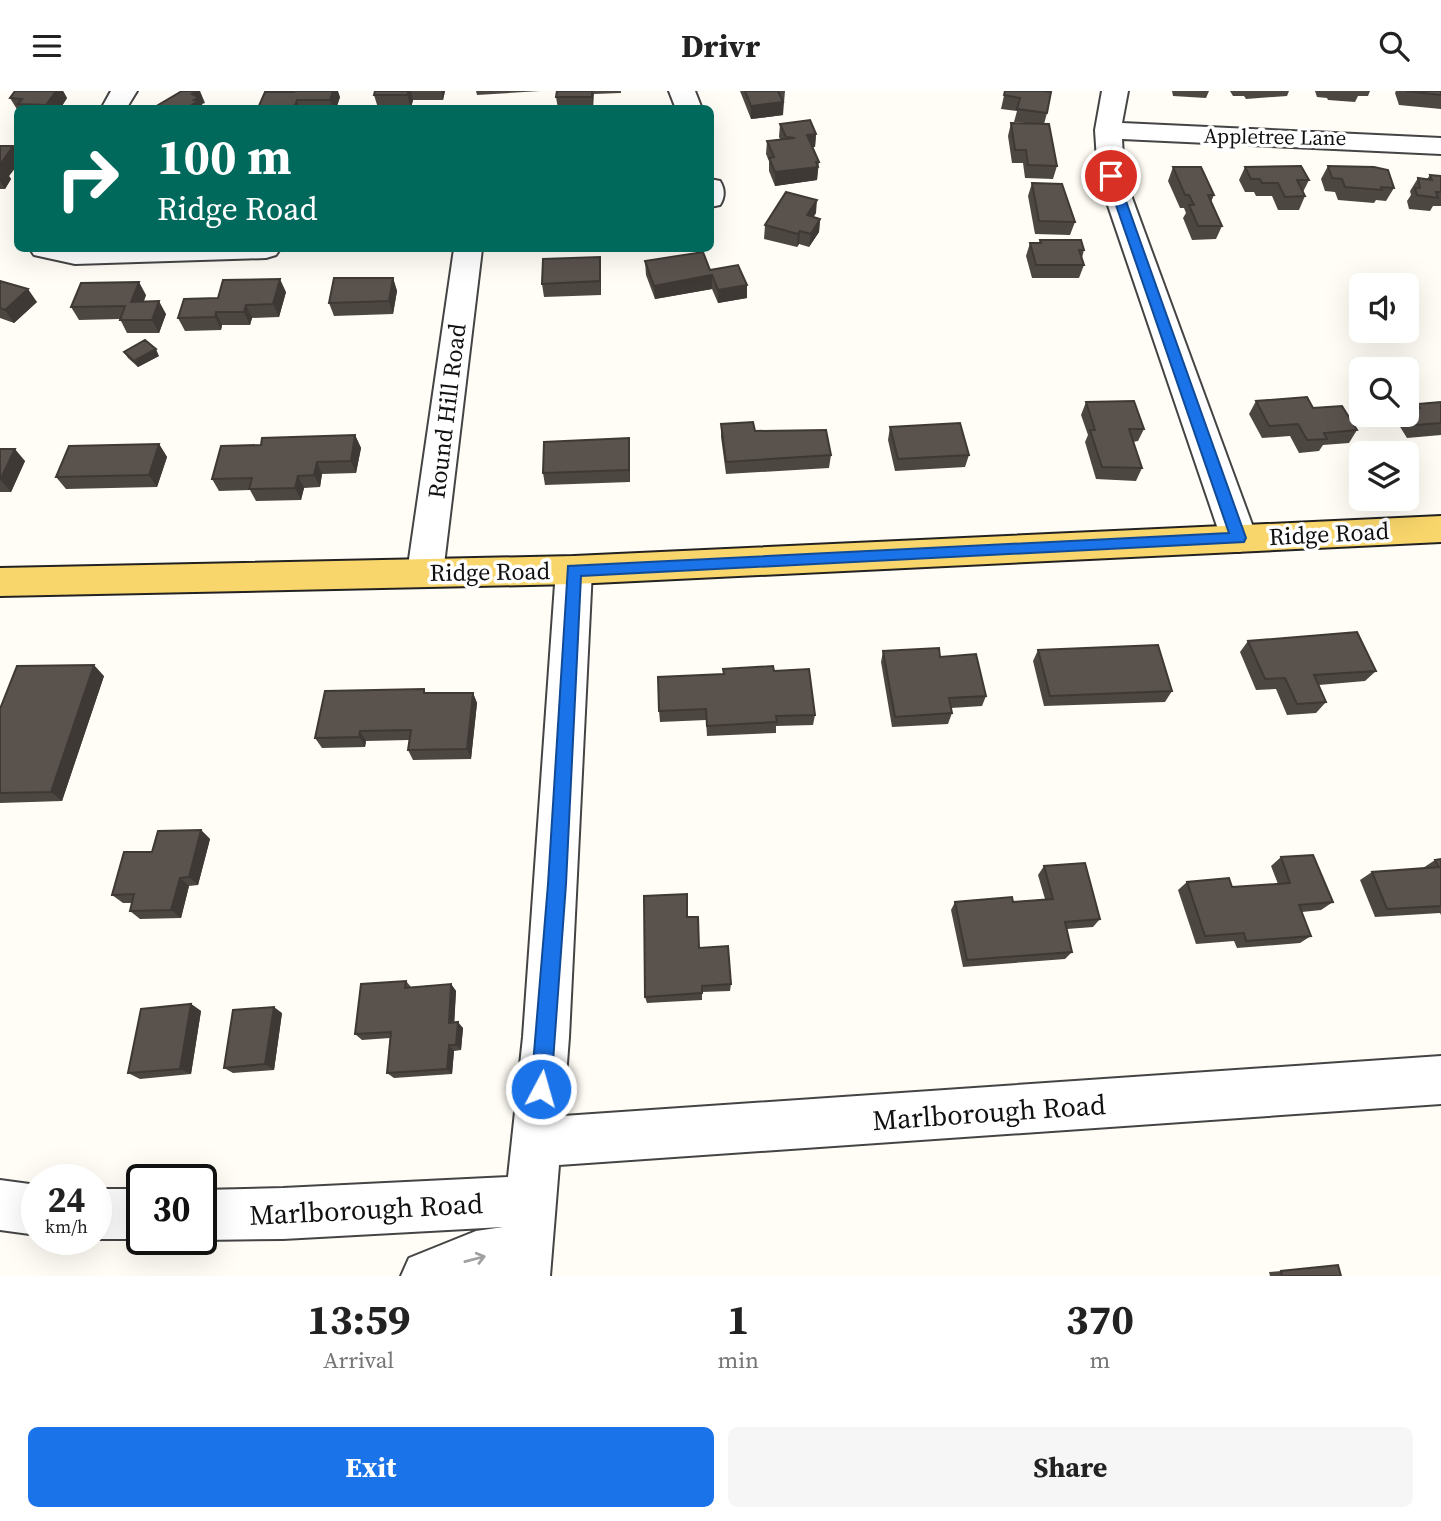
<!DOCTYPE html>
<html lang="en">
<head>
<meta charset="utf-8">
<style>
  :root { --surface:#fff; --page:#f6f6f6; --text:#222; --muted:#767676; --accent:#1a73e8 }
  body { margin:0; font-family:"Source Serif 4",serif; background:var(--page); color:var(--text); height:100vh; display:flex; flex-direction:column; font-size:26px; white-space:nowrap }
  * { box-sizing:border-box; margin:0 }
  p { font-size:23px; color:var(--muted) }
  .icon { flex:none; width:38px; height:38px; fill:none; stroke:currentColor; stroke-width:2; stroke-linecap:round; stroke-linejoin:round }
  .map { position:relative; height:1185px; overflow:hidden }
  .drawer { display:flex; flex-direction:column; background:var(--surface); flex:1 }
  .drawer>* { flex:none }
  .guide { position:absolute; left:14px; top:14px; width:700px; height:147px; border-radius:10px; box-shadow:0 7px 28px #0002; background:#00695c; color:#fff; overflow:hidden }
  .controls { position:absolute; left:1349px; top:182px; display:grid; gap:14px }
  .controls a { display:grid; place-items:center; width:70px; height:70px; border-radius:10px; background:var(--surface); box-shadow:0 7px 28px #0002; font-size:35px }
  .speed { position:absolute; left:21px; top:1073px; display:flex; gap:14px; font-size:35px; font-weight:700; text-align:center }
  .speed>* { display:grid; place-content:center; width:91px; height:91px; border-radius:50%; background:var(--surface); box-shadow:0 7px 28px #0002; line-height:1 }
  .speed small { font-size:18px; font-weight:400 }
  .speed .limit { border:4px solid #111; border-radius:10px; background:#fff; color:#111 }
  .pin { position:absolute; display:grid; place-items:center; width:60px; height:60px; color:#fff; margin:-30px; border:4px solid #fff; border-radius:50%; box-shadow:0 2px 7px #0007 }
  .me { position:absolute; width:77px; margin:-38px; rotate:6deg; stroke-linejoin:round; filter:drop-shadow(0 0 5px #0008) }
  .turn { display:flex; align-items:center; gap:24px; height:147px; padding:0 28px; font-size:32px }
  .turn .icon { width:91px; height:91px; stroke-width:2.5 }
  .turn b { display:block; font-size:49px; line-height:60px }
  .eta { display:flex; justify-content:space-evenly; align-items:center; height:119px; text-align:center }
  .eta b { font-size:42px; font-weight:700; line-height:49px }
  .primary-button { display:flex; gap:14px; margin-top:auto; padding:14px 28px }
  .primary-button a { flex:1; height:80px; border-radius:10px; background:var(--accent); color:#fff; font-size:28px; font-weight:700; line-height:80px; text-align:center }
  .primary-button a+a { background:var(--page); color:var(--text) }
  header { display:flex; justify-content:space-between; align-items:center; height:91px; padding:0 28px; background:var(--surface); font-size:32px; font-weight:700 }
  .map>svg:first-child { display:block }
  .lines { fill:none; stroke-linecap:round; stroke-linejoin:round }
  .minor-casing { stroke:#444; stroke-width:4 }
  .major-casing { stroke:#222; stroke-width:4 }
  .minor { fill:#fff; fill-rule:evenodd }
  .major { fill:#f9d66b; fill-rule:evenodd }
  .wall { fill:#4d4742 }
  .shaded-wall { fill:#3f3936 }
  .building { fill:#5a524d; stroke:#3f3936; stroke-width:2 }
  .oneway { stroke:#a0a0a0 }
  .route { fill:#1a73e8; stroke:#114b97; stroke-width:2 }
  .labels { text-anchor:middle; stroke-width:7; stroke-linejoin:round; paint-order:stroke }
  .far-street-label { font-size:21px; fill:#111; stroke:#fff }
  .street-label { font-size:24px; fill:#111; stroke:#fff }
  .near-street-label { font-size:28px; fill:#111; stroke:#fff }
</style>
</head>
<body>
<header><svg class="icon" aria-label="menu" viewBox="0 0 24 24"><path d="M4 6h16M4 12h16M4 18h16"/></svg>Drivr<svg class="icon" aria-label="search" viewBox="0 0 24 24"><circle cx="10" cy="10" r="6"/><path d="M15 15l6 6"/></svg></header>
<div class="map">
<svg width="1441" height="1185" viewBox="0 0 1441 1185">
  <rect width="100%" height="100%" fill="#fffdf5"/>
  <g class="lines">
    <defs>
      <path id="minor" d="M111,0H137L126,18H101Z
        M669,0H695L702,18H676Z
        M1102,0H1128L1122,32L1441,47V63L1122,48L1124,85L1257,447L1251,457L1239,461L1227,457L1221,447L1098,85L1095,39Z
        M710,88L720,90C725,98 725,106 720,114L710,116Z
        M30,158H280L276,164L266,167L75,173L34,164Z
        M454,158H482L443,482L438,492L425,496L412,492L407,482Z
        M574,465L587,469L592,479L569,946L563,1025L1441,965V1013L559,1074L550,1185H401L409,1167L476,1140L503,1136L283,1148L201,1149L198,1148H201V1099L283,1097L508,1086L523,946L556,479L561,469Z
        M0,1089L37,1094V1144L0,1139Z
        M96,1098H142L143,1148H95Z"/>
      <path id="major" d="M1441,425V451L574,493L0,505V477L574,465Z"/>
    </defs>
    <use href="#minor" class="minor-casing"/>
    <use href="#major" class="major-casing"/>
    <use href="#minor" class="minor"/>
    <use href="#major" class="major"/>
  </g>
  <path class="wall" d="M15,0H63L67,7L60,18H18V20L10,7Z
    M375,0H445L443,9H413L411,17H378L374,4Z
    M476,0H540L477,4Z
    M557,0H621V2L594,3L593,18H558L556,6Z
    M740,0H785L783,24L751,28Z
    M1005,0H1043L1047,22L1044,33L1057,75L1053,88L1025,87L1023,72H1012L1008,45L1011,32H1025L1014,31L1017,20L1001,18Z
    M1172,0H1209L1206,7L1173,5Z
    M1230,0H1289L1287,5L1246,8L1244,5H1233Z
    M1315,0H1370L1368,5H1358L1355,11L1328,9L1327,7L1317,6Z
    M1396,0H1441V18L1399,14L1395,2Z
    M294,1L340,6L336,18H259L258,17Z
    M780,33L816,43L815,56H813L819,71L817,89L775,95L769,80V70L766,63L767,50L780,48L779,46Z
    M0,55H13L18,63V73L9,85L11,88L5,98H0Z
    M1328,75L1394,97L1386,110L1376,109L1374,112L1338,109L1335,101L1325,100L1321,88Z
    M1173,76L1214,104L1211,111L1222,135L1216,148L1192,149L1183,127L1186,122L1184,117H1180L1168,90Z
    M1245,76L1309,89L1303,101L1305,105L1299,119H1278L1272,105H1256L1254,101H1245L1239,89Z
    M1430,84L1441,85V115H1433L1430,120L1409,118L1407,110L1411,104L1410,100L1418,87L1427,88Z
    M1032,92L1075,131L1070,144L1035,143L1028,105Z
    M816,122L813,126L820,128L819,141L809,156L799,153L797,156L764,148L765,134Z
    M1040,149L1084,159L1082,167L1084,174L1079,187H1032L1026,165L1030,152H1039Z
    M600,166L601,179V204L544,206L542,193Z
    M645,170L710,179L747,194V207L718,212L712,198L655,208L646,184Z
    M393,187L397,200L393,223L334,225L329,212Z
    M0,190L37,211L14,232L0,227Z
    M286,201L279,226L252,227L250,234H222L221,239L185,240L178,227L218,207Z
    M146,204L144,210L166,223L159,242H127L120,228L79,229L71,216Z
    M124,261L159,265L138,276L128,267Z
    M1256,310L1313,317L1357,339L1349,352L1323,354L1319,360L1299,362L1290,345L1262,347L1249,323Z
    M1086,311L1144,338L1138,350L1133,351L1142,377L1136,390L1096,388L1085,351L1088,344L1081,324Z
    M1441,311V344L1407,347L1397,331L1402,324H1407V319L1414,318L1417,313Z
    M721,333L755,340L831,364L829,377L726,383L721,346Z
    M890,336L969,364L965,376L895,380L888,349Z
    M355,344L361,357L356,382L322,383L320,396L304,397L301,409L256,410L250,399L219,400L212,388L261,354Z
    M159,353L167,366L157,396L66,398L56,386Z
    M0,358L25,370L11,401H0Z
    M630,360V391L545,394L543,382Z
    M1248,550L1376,580L1365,590L1319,594L1326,611L1316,622L1287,624L1276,598L1256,599L1240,561Z
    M1038,559L1172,600L1165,611L1044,615L1033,570Z
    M883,560L940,566L986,605L982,615L951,617L952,622L948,633L892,636L881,571Z
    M774,580L815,624L813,634L776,635V642L707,645L706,629L660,631L659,620L724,583Z
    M104,585L62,710L0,712V618Z
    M426,602H473L477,612L471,668L413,669L408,659L409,649L366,650L365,656L322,657L315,647Z
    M201,739L210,748L198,794L189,795L181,827L140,828L130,820L132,812H123L112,804L152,761Z
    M1281,766L1333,811L1321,819L1302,821L1311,845L1300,852L1237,857L1234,850L1196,853L1178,799L1187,791L1232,796L1278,793L1271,775Z
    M1441,768V824L1440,822L1375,826L1360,789L1372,781L1423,777L1435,769Z
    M1044,775L1100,828L1093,836L1067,838L1072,861L1065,868L963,876L951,819L955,811H1013L1045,808L1038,784Z
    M688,826L700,857L731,893L730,900L702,901V909L647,912L645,906Z
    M406,890L411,896L451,893L456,900L454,931L463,937L461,959L454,960L452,983L394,987L387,982L390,947L362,949L355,943Z
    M191,913L201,920L191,983L140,988L128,982Z
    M282,922L274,979L233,982L224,977Z
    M1281,1180L1341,1185H1270L1269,1181Z"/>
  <path class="shaded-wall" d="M54,0H63L67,7L60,18H48L46,14Z
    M197,0H200L205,12L202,13L204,18H186L192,3Z
    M333,0H338L340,6L336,18H333L330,9Z
    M409,0H411L413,9L411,17L407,4Z
    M441,0H445L443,9Z
    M592,0H593V18L592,6Z
    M297,9L300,18L294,17Z
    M783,11V24L751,28V15Z
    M816,43L815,56L806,57L807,44Z
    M13,55L18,63V73L9,85L11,88L5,98L0,90V74Z
    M818,76L817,89L775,95V81Z
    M817,109L816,122L806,138L807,124Z
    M820,128L819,141L809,156L811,143Z
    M800,140L799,153L797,156L798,143Z
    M600,166L601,179V204L600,190Z
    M712,184V198L655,208L654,195Z
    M393,187L397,200L393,223L389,210Z
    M280,188L286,201L279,226L273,213Z
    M139,191L146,204L138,224L131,211Z
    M747,194V207L718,212V199Z
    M28,198L37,211L14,232L5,219Z
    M159,210L166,223L159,242L152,229Z
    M246,214L252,227L250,234L244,221Z
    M216,221L222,234L221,239L215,226Z
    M156,258L159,265L138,276L134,270Z
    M355,344L361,357L356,382L351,370Z
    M629,347L630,360V391L629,379Z
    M159,353L167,366L157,396L149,384Z
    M15,358L25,370L11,401L1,389Z
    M317,371L322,383L320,396L314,384Z
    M298,385L304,397L301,409L295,397Z
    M94,574L104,585L62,710L51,701Z
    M473,602L477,612L471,668L467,658Z
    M360,640L366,650L365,656L359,646Z
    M201,739L210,748L198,794L189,786Z
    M180,787L189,795L181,827L171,819Z
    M451,893L456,900L454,938L449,932Z
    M191,913L201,920L191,983L180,978Z
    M274,916L282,922L274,979L265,973Z
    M458,931L463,937L461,959L456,954Z
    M449,954L454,960L452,983L447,978Z"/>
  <path class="building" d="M15,0H56L46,14L18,13L22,8L10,7Z
    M182,0H197L192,3L199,6L194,9L198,10L186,18L153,17Z
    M294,0H333L330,9H297L294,17H258L265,1H294Z
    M375,0H409L407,4H374Z
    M557,0H592V6H556Z
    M745,0H778L783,11L751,15Z
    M1005,0H1043L1051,1L1047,22L1017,18L1020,7L1004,4Z
    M1406,0H1441V4Z
    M810,29L816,43L807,44L819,71H816L818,76L775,81L769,67L774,66L767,50L795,47L786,46L780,33Z
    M1011,32L1049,33L1057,75L1028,74L1026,59H1015Z
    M0,55H13L0,74Z
    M1301,75L1309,89H1297L1305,105L1285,106L1278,92H1262L1260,88H1251L1245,76Z
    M1328,75L1374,76L1388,79L1394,97L1381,96L1382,99L1345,96L1342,88L1332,87Z
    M1173,76H1201L1214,104H1208L1222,135H1198L1189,114H1194L1189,104H1185Z
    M1430,84L1441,85V101H1436L1438,107L1417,104L1415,97H1420L1418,87L1432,89Z
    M1032,92L1062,93L1075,131L1039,130Z
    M786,101L817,109L807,124L820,128L811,143L800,140L798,143L765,134Z
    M1040,149H1081L1084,159H1079L1084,174H1036L1030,152H1041Z
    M703,161L710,179L738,174L747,194L718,199L712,184L654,195L645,170Z
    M600,166V190L542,193L543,168Z
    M334,187H393L389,210L329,212Z
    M280,188L273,213L246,214L244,221H216L215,226L178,227L184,208L218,207L223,189Z
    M0,190L28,198L5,219L0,217Z
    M139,191L131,211L159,210L152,229H120L125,215L71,216L81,192Z
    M145,249L156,258L134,270L124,261Z
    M1307,306L1313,317L1342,315L1357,339L1324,342L1327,348L1307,349L1298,333L1269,335L1256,310Z
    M1134,310L1144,338H1129L1142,377L1102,376L1090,339H1095L1086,311Z
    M1441,311V332L1416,334L1407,320V319L1420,317L1417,313Z
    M753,331L755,340L826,339L831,364L726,371L721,333Z
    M960,332L969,364L898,368L890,336Z
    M355,344L351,370L317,371L314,384L298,385L295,397L249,398L252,387L212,388L221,355L261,354L262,347Z
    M629,347V379L543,382L544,351Z
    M159,353L149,384L56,386L69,355Z
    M0,358H15L0,389Z
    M1357,541L1376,580L1314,584L1326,611L1297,613L1285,587L1265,588L1248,550Z
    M1158,554L1172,600L1050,605L1038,559Z
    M939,557L940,566L976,563L986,605L949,607L952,622L895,626L883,560Z
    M94,574L51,701L0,702V618L17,575Z
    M773,575L774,580L809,578L815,624L776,625L777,631L707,635L706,618L659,620L658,586L724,583L723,578Z
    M424,598V602H473L467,658L408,659L411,639L360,640L359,646L315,647L325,600Z
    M201,739L189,786L180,787L171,819L130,820L134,803L112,804L124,761H152L158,740Z
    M1313,764L1333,811L1299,814L1311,845L1246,850L1244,842L1205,845L1187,791L1229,787L1232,796L1290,792L1281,766Z
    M1441,768V815L1387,818L1372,781L1439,776L1435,769Z
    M1085,772L1100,828L1065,831L1072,861L967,869L955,811L1012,806L1013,811L1053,808L1044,775Z
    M687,803V826H698L699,857L728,855L731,893L702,895V902L645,906L644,805Z
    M406,890L405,897L451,893L449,932L458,931L456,954H449L447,978L387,982L391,941L355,943L361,893Z
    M191,913L180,978L128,982L141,918Z
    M274,916L265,973L224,977L233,919Z
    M1338,1174L1341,1185H1282L1281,1180Z"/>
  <defs><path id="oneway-shaft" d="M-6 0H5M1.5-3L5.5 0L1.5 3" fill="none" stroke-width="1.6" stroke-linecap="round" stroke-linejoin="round" transform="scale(1.75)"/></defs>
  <use class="oneway" href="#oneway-shaft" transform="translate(475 1168) rotate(-15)"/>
  <path class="route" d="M1111,81L1117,85L1246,447L1244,451L581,485L566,793L551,998L548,1005L541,1008L534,1005L531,998L548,793L568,475L1229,442L1106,85Z"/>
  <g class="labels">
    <g class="far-street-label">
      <text transform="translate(1275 46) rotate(1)" y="7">Appletree Lane</text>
    </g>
    <g class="street-label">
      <text transform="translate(447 320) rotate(-83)" y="8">Round Hill Road</text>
      <text transform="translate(1329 443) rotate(-3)" y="8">Ridge Road</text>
      <text transform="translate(490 481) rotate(-1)" y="8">Ridge Road</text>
    </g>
    <g class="near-street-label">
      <text transform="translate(989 1021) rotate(-4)" y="10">Marlborough Road</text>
      <text transform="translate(366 1118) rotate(-3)" y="10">Marlborough Road</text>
    </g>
  </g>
</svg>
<div class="controls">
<a><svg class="icon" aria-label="sound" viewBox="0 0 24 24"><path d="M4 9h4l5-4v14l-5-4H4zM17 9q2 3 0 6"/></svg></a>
<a><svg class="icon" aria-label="search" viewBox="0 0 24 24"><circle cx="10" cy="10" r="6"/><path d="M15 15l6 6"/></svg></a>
<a><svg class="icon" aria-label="layers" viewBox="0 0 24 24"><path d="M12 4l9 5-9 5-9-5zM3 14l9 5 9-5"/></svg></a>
</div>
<div class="speed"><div>24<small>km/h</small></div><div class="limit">30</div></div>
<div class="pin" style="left:1111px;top:85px;background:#d93025"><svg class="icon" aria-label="arrive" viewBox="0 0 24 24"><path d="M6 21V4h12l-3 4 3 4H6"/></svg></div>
<svg class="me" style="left:541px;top:998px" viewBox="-20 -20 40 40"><circle r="17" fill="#1a73e8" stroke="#fff" stroke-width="3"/><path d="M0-11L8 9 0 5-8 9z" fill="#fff"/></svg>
<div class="guide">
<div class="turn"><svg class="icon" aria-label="right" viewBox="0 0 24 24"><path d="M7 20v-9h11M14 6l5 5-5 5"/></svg><div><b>100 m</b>Ridge Road</div></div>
</div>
</div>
<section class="drawer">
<div class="eta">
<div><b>13:59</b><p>Arrival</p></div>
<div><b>1</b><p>min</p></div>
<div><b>370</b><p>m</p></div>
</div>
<div class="primary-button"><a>Exit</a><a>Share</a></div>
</section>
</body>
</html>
